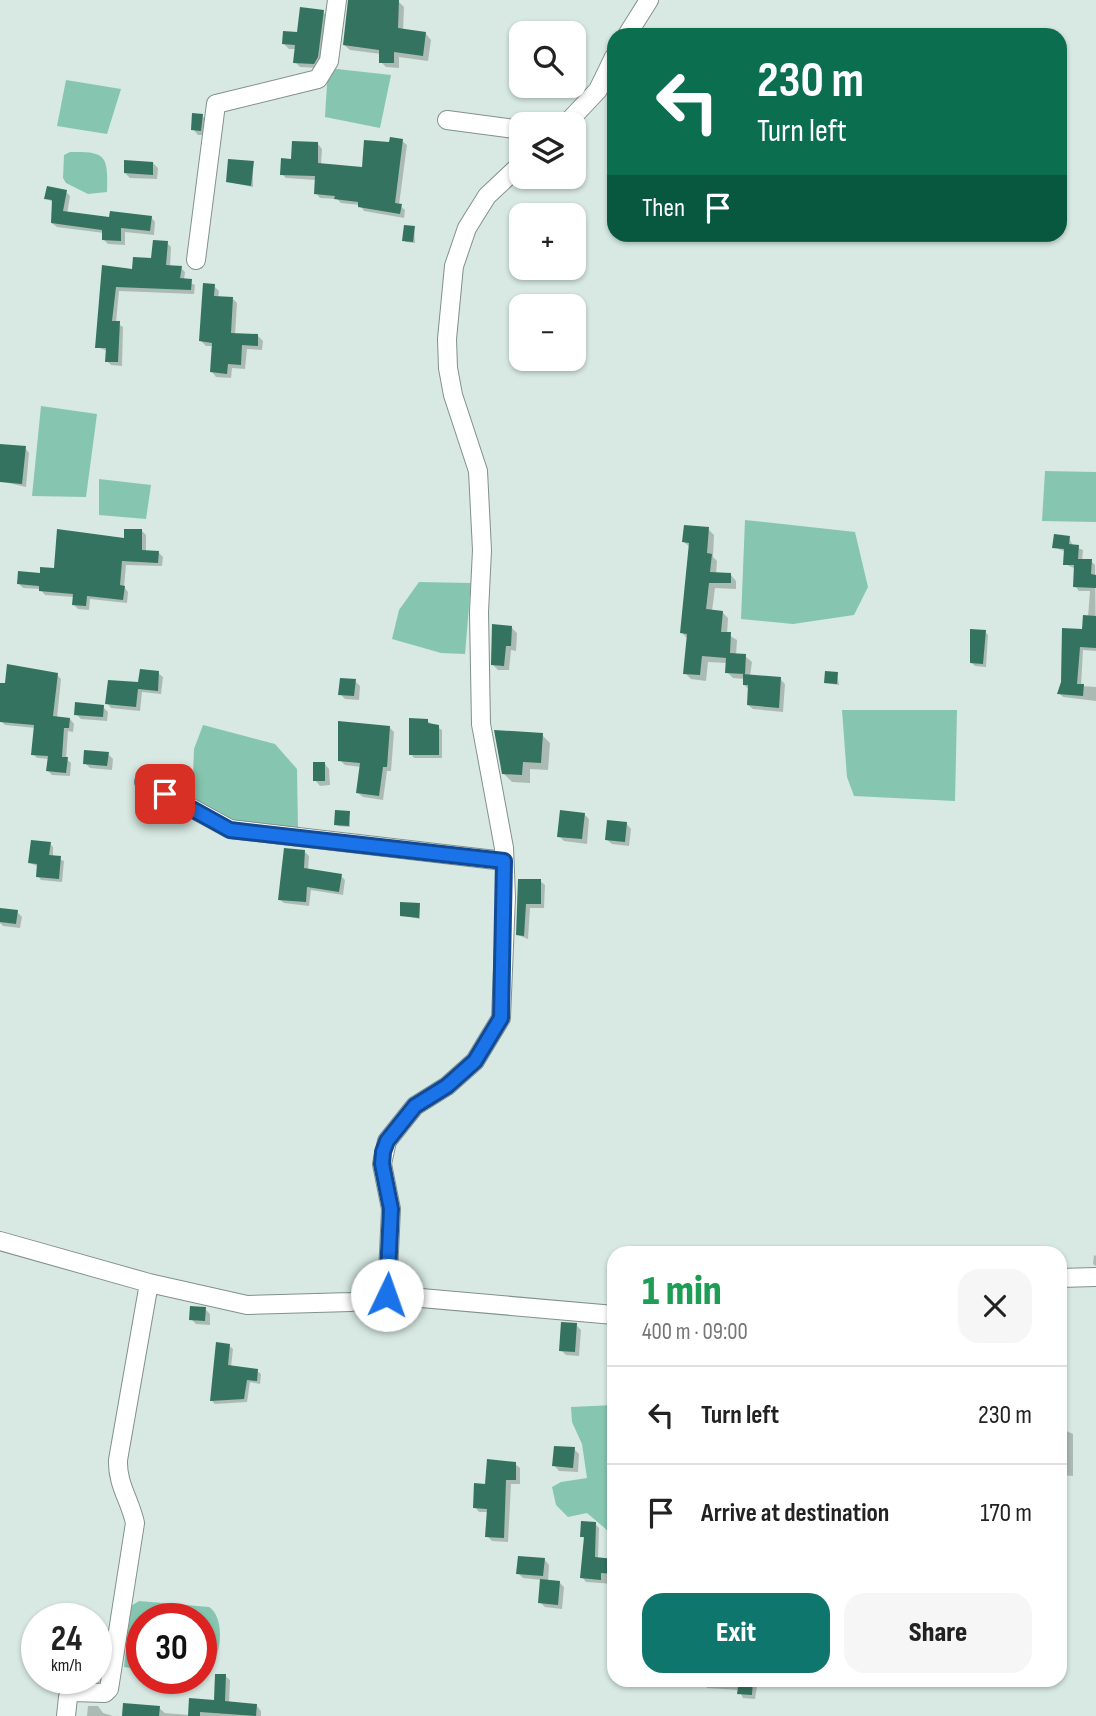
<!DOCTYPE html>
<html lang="en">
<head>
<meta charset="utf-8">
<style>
  :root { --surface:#fff; --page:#f6f6f6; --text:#222; --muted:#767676; --line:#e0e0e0; --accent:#0f766e }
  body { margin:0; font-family:"Sofia Sans Condensed",sans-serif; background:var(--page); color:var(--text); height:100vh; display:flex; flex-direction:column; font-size:26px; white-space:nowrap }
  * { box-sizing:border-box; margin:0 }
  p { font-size:23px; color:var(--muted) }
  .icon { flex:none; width:38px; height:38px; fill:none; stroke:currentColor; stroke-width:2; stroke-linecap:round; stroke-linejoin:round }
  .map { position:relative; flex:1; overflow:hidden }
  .panel { position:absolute; left:607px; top:1246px; width:460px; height:441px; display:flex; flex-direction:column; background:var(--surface); border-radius:21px; box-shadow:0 2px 5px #0004 }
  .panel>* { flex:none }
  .hud { position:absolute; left:607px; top:28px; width:460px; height:214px; border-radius:21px; box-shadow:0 2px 5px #0004; background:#0b6e4f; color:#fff; overflow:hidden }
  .controls { position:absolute; left:509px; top:21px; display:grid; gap:14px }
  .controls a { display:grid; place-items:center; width:77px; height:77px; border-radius:14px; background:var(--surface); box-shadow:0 2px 5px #0004; font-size:35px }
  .speed { position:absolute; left:21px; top:1603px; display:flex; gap:14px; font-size:35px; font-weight:700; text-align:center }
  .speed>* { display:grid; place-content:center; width:91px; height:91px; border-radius:50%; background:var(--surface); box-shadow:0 2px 5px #0004; line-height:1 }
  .speed small { font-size:18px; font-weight:400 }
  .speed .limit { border:10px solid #d22; background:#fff; color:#111 }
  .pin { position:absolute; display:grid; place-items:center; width:60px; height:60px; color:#fff; margin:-30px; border-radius:14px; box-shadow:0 4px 10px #0006 }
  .me { position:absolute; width:77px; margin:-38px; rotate:3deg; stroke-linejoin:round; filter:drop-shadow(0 0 5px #0008) }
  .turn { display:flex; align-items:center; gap:24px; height:147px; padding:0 35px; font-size:32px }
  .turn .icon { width:91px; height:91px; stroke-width:2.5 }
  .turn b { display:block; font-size:49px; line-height:60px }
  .then { display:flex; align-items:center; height:66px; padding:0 35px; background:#0003; gap:14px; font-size:26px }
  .round { display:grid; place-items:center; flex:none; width:74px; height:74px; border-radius:21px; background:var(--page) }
  .summary { display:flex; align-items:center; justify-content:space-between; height:119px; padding:0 35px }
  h1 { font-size:42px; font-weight:800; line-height:52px; color:#1e9e55 }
  .primary-button { display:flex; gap:14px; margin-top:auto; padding:14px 35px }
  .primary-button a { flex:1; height:80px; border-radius:21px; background:var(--accent); color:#fff; font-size:28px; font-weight:800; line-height:80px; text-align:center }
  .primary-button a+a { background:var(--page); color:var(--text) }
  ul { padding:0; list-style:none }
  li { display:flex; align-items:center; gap:21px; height:98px; padding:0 35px; border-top:2px solid var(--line) }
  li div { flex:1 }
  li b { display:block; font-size:26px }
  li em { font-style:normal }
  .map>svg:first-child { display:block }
  .water { fill:#86c6b0 }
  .shadow { fill:#0003 }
  .building { fill:#347360 }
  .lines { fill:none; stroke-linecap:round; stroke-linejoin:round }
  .minor-casing { stroke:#81918b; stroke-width:20 }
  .minor { stroke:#fff; stroke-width:18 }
  .route-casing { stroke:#114b97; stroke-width:18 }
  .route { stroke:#1a73e8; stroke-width:12 }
</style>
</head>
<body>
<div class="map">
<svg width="1096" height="1716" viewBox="0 0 1096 1716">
  <rect width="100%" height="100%" fill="#d7e9e2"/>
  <path class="water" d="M328,68L391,75L380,128L325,117Z
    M66,80L121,89L107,134L57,126Z
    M70,152C107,151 108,156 107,192L88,194L66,183L63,178L64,155Z
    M41,406L97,414L86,497L32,496Z
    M1045,471L1096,472V522L1042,521Z
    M99,479L151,485L146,519L99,515Z
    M745,520L855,532L868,587L854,615L793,624L741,619Z
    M419,582L471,583L465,654L441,653L392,639L399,610Z
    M842,710H957L955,801L854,796L847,777Z
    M203,725L275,744L297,769L298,829L255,832L192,801L194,749Z
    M614,1405V1536L587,1513L568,1517L556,1505L552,1487L561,1482L587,1478L582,1444L572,1422L571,1407Z
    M139,1601L209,1607C227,1618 222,1667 201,1674V1619H142V1670L124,1667L131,1606Z"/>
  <path class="shadow" d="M350,0L399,2L404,7L403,31L426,34L431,40L428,61L399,57V68L386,67L381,62V54L350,50L344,45Z
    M323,12L328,17L319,68L300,67L295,62L296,49H289L284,44Z
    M202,116L208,121L206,135H198L193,129Z
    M402,141L407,145L399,205L405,210L404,218L364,211L360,205L341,203L337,199L320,198L316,193V180L286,178L282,174L292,161L318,144L322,149L321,165L364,169L391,144Z
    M153,163L158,168L157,179L130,178L125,173Z
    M253,163V187L228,182Z
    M66,192L70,196L67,214L111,219L151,217L155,222L154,235L125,232V245L108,244L103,239L104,233L57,227L52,223L54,203L46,198Z
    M414,228L415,243L406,242L404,240Z
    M167,243L171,247L170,267L181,268L185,272L184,280L195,285L194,294L119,291L116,323L123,327L122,366L111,365L107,361V351L97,347L103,267L134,271L153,260Z
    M214,286L219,291L218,298H232L237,303L235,335L258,336L263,341L262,350L247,349L245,369L232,368L231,378L216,377L212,372L213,346H206L201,341Z
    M0,446L25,448L29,453L26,487L0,481Z
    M708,529L714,535L713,557L717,561L716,574H730L736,581V589L715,588L712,611L722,612L728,618L727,634L737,640L736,655L745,656L752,662L750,676L780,679L785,684L783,712L753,709L748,705L750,690L744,685L745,679L733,678L727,672L728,663L708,662L706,681L691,679L685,673L688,639L682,633L691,548L684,542Z
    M142,531L146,535V552H158L163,557L162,566L126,565L124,587L128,592L127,603L90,599L89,610L78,609L74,605V597L45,595L40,589L23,588L19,584Z
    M1069,538L1073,546L1083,550L1082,561H1091L1095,565L1096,651L1083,650L1081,686L1096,687V701L1063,697L1059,693L1088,617L1090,591H1079L1075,586L1076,569L1065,564L1066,552L1054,547Z
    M512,628L517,633L516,651L511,650L509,670H498L493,665Z
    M985,632L988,635L986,667L975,666L971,662Z
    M158,673L163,677L161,694L142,692L140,711L111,708L107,703Z
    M837,673L839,685L825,683Z
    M57,675L61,679L57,718L70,719L74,724L73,732L68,731L66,759L71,763L70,776L52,775L48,771L49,759L37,758L33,754L36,728L5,725L1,721Z
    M355,681L360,686L359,700L345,699L340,694Z
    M103,707L108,712L107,721L81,719L76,714Z
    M427,721L442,730V758H414L411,754Z
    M389,727L394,732L391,771H387L383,800L363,797L358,793L361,767L345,765L340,760Z
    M542,735L550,743L548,770L530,769V783L512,782L504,774Z
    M108,754L113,759L112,770L90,768L85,763Z
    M324,763L329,769L330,785L320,786L315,780Z
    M349,813L350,827L338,826L336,824Z
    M584,814L589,819L587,844L564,841L559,836Z
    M626,823L631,829L629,846L612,844L606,839Z
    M50,844L53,847V857L64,861L62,882L41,880L38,876L39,867L30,863Z
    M305,852L309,856L308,870L341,876L345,880L343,895L311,890L309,906L284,903L279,899Z
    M520,881H540L545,885L544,908H530L528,939L518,935Z
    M420,905V919L401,915Z
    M0,910L17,912L22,917L20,928L3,926L0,923Z
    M1094,1255L1096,1256V1266L1093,1264Z
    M205,1309L210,1314V1325L196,1324L191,1319Z
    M576,1325L581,1330L579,1356L566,1355L561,1350Z
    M229,1346L233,1349L231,1367L257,1371L261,1374L260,1384L250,1382L247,1402L215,1404L212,1401Z
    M1060,1428L1073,1434V1476L1060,1475Z
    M574,1449L579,1454L578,1472L559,1471L554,1465Z
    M515,1464L520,1468V1484H511L508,1542L492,1541L487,1536L489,1512H479L475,1507L486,1486Z
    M595,1524L599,1528L598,1559L614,1560V1584L586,1582L582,1577L585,1539L582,1536Z
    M544,1559L549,1565L548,1581L559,1582L564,1587L562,1609L545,1607L540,1602L542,1580L523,1578L518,1573Z
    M225,1676L230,1680L229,1704L257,1706L261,1711V1716H124L159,1708L165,1713L190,1715L215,1701Z
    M704,1680H758L755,1699L743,1698L739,1690L707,1688Z
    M88,1706H98L103,1713L113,1716H87Z"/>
  <path class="building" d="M348,0H399L398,28L426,32L423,56L394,52V63H379V50L343,45Z
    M300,7L324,10L318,57L314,64L293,63L295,45L282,44L283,31L297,32Z
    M192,113L203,114L201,131L191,130Z
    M390,137L403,139L395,203L402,204L400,214L358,207V202L334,199L335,196L314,194L315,176L280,175L281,158L291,159L292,141L318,142V163L362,167L364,140L389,142Z
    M228,159L254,161L251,186L226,182Z
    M124,160L153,162V175L124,173Z
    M47,186L67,190L63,211L109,217L110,211L152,216L150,231L121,228V241L102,240V230L51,223L52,200L44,199Z
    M404,225L415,226L413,242L402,241Z
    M153,240L168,241L166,265L182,266L180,278L192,279L191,290L116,287L112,321H120L118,362H105L106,348H95L102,265L132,269L133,257L151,258Z
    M203,283L215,284L214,296L233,297L231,333L258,334V346L242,345L241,365L228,364L227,374L210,372L212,343L199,341Z
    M0,444L26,446L22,484L0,482Z
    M684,525L709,527L707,553L712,554L710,572L731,573V583H709L706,609L723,611L721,632H731L730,653L746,654L745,674L725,673L726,658L702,656L700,675L683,674L687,634L680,633L689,543L682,542Z
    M57,529L124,538V529H142V550L159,551L158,563L122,561L120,585L125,586L123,600L87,596L86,606L72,605L73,594L39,591V586L17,584L18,571L40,573V567L54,568Z
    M1054,534L1070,536L1069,544L1079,545L1078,559H1092L1091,574L1096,575V588L1073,587L1074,565H1063L1064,549L1052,548Z
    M1083,615L1096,616V648L1080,647L1077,684H1084L1083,696L1057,694L1061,682L1062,628L1082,629Z
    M492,624L512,626L511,646H506L504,666L491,665Z
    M970,629L986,630L983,664L970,663Z
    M7,664L58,673L53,716L70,718L69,728H64L62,757H68L66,773L46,771L48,756L31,755L34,725L0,722V683H5Z
    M140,669L159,671L158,691L138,689L136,707L105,704L108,680L138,682Z
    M825,671L838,672L837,684L824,683Z
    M743,674L781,677L779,708L747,705L748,685H743Z
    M340,678L356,679L354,696L338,695Z
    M75,702L104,705L103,717L74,715Z
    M409,718L428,719V723L439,725V755H409Z
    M338,721L390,726L387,767H383L379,796L356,793L360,763L338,761Z
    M494,730L543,733L541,763L523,762L522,775L502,774Z
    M84,750L109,752L107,766L83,764Z
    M313,762H325V781H313Z
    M335,810L350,811L349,826L334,825Z
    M560,810L585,813L582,839L557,837Z
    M607,820L627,822L625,842L605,840Z
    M31,840L51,842L49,855L61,856L59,879L36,877L37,864L28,863Z
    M284,848L305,850L304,868L342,874L339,892L307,887L306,902L278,900Z
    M518,879H541V904H526L524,936L516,935Z
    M400,902L420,903L419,918L400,916Z
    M0,908L18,910L16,924L0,922Z
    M190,1306L206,1307L205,1321L189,1320Z
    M561,1322L577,1323L575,1352L559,1351Z
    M216,1342L230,1344L228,1365L258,1369L257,1381L247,1380L244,1399L210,1401Z
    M554,1446L575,1447L573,1468L552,1466Z
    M487,1459L516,1462V1480H506L504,1538L485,1537L487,1509L473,1508L474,1483L485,1484Z
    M581,1521L596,1522L595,1557L614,1559V1574L601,1573V1580L580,1578L584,1537H580Z
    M518,1556L545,1558L543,1576L516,1574Z
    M540,1579L560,1581L558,1605L538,1603Z
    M215,1674H226L225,1701L257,1704L256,1716L200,1712V1716H188L189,1698L214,1700Z
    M739,1680H753L752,1695L737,1694Z
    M123,1703L160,1706L159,1716H122Z"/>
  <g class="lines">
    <defs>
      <path id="minor" d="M627,35L649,0
        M447,120L522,130
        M566,124L598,90L614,57
        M196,260L216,104L318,79L329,61L337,0
        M144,782L230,829L504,861
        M0,1241L149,1283L247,1305L351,1302L387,1295L391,1209L382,1164L387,1141L415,1106L447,1086L475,1061L501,1018L506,897L504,848L481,724L479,612L482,550L478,471L453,395L448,368L447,339L454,266L467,228L487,196L522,163
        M1060,1278L1096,1277
        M387,1295L614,1315
        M66,1716L68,1697L73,1692L105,1693L109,1689L135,1523C130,1500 117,1484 118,1460L149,1283"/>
    </defs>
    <use href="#minor" class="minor-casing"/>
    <use href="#minor" class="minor"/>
  </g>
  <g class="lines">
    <defs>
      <path id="route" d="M165,794L230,830L504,861L501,1018L475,1061L447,1086L415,1106L387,1141L383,1152L382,1164L391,1209L387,1295"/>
    </defs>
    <use href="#route" class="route-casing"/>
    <use href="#route" class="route"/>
  </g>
</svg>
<div class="controls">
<a><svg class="icon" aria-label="search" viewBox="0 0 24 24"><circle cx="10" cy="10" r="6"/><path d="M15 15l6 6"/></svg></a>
<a><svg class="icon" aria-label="layers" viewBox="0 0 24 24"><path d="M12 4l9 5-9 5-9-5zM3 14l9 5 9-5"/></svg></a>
<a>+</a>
<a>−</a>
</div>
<div class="speed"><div>24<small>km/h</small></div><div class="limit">30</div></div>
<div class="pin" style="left:165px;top:794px;background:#d93025"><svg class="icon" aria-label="arrive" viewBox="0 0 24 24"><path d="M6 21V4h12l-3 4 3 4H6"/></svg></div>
<svg class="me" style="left:387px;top:1295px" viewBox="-20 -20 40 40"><circle r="19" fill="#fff"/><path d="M0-13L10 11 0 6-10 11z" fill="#1a73e8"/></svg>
<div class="hud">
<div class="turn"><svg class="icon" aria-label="left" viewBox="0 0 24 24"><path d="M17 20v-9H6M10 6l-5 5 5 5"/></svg><div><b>230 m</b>Turn left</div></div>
<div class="then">Then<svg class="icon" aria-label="arrive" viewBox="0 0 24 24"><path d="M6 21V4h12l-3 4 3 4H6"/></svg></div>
</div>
<section class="panel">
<div class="summary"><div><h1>1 min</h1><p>400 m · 09:00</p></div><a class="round"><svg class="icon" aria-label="close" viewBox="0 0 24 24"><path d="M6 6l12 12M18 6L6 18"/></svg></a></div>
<ul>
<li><svg class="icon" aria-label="left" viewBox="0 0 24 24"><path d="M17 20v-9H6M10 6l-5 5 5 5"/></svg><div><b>Turn left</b></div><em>230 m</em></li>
<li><svg class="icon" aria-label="arrive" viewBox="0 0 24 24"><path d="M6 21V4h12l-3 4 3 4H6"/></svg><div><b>Arrive at destination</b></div><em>170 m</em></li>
</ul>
<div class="primary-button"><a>Exit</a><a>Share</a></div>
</section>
</div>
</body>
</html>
